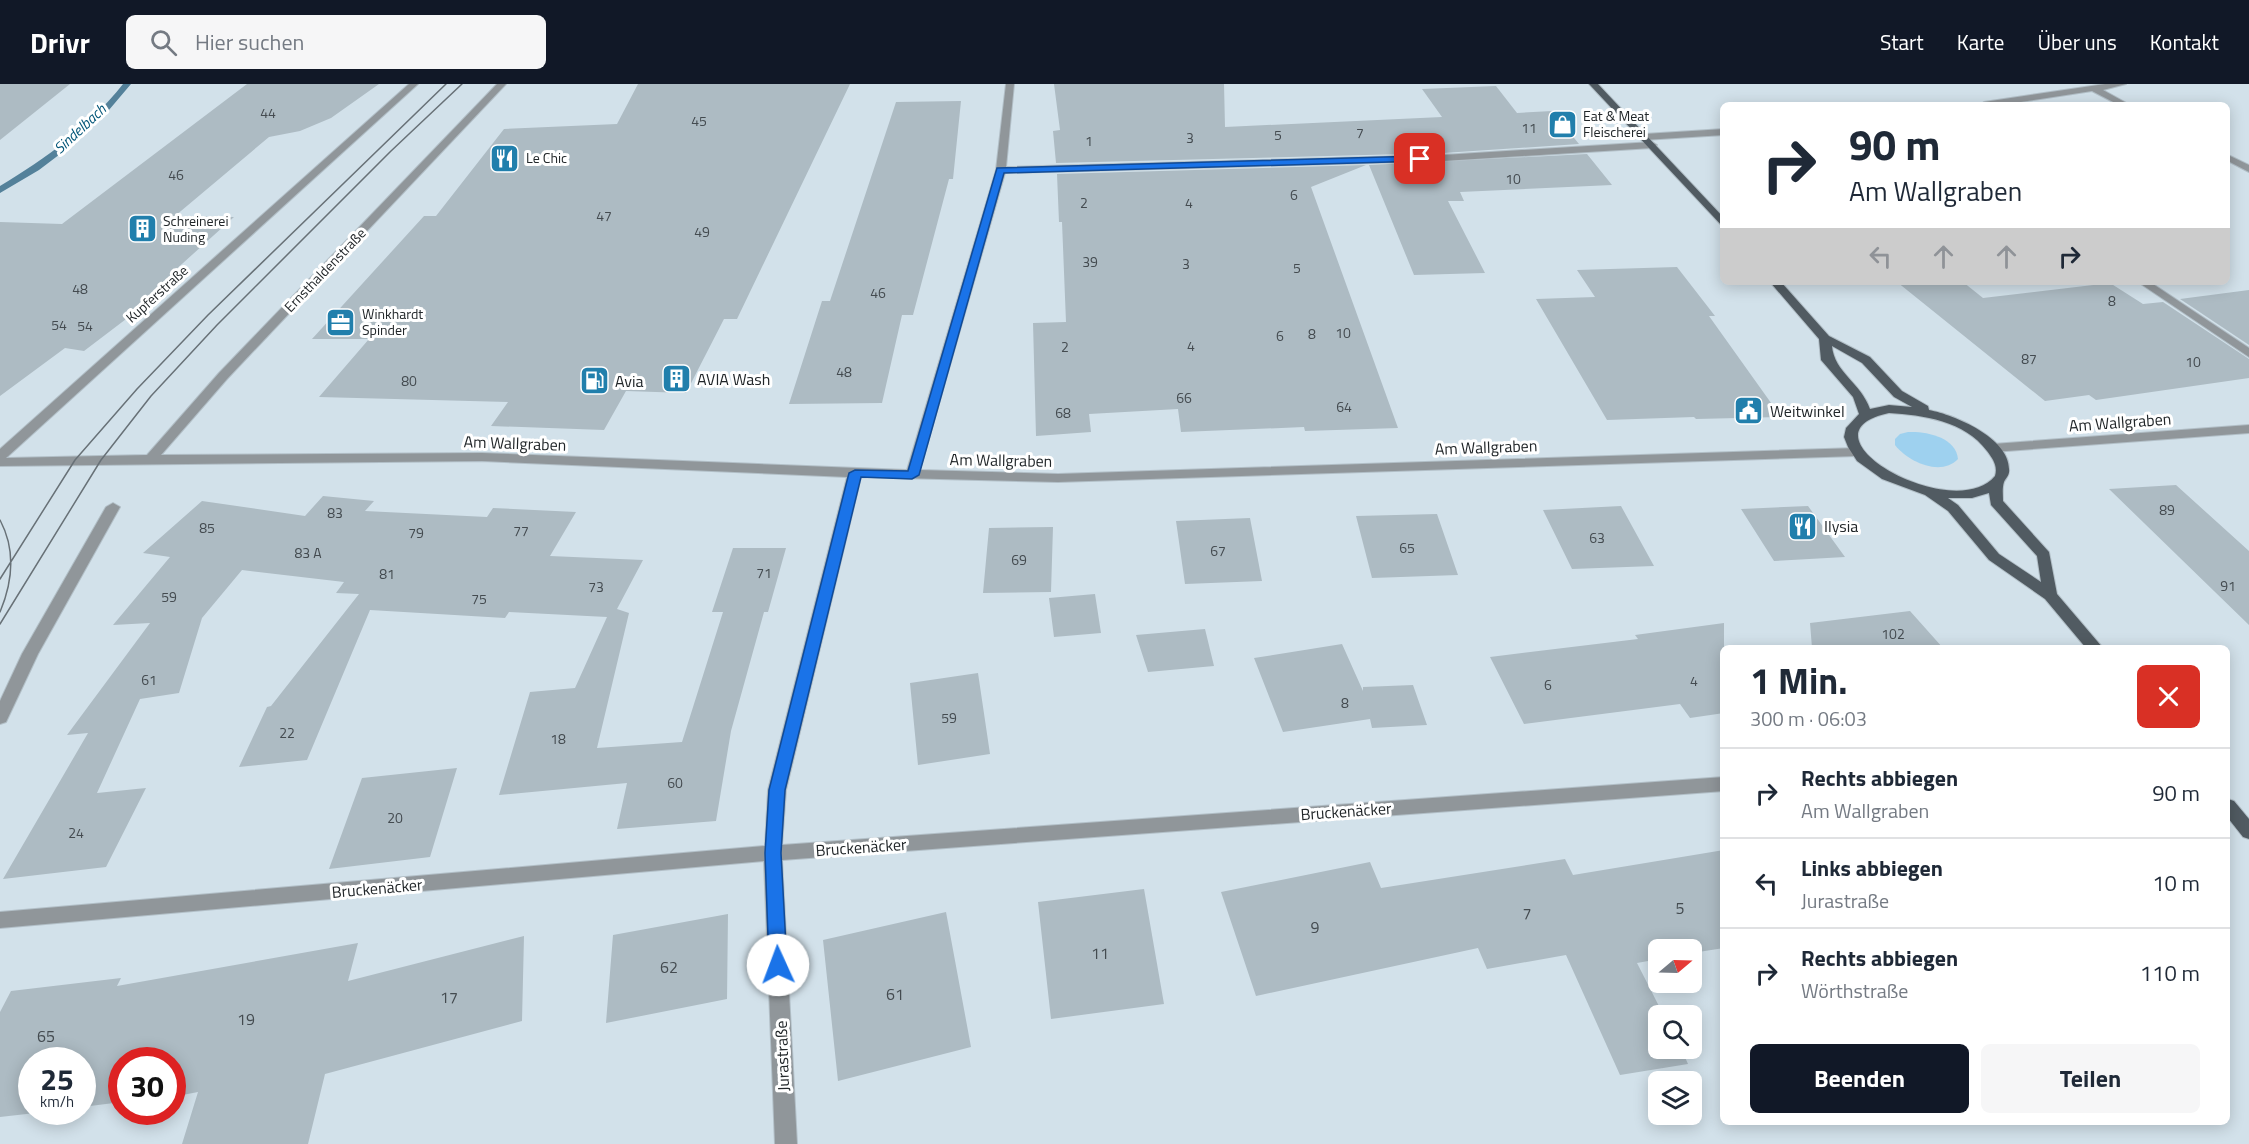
<!DOCTYPE html>
<html lang="de">
<head>
<meta charset="utf-8">
<style>
  :root { --surface:#fff; --page:#f6f6f7; --text:#1f2937; --muted:#747a83; --line:#e0e1e3; --accent:#111827 }
  body { margin:0; font-family:"Titillium Web",sans-serif; background:var(--page); color:var(--text); height:100vh; display:flex; flex-direction:column; font-size:22px; white-space:nowrap }
  * { box-sizing:border-box; margin:0 }
  p { font-size:20px; color:var(--muted) }
  .icon { flex:none; width:33px; height:33px; fill:none; stroke:currentColor; stroke-width:2; stroke-linecap:round; stroke-linejoin:round }
  .map { position:relative; flex:1; overflow:hidden }
  .side { position:absolute; left:1720px; top:561px; width:510px; height:480px; display:flex; flex-direction:column; background:var(--surface); border-radius:9px; box-shadow:0 3px 15px #0003 }
  .side>* { flex:none }
  .banner { position:absolute; left:1720px; top:18px; width:510px; height:183px; border-radius:9px; box-shadow:0 3px 15px #0003; background:#fff; color:var(--text); overflow:hidden }
  .needle { width:39px; rotate:71deg }
  .tools { position:absolute; left:1648px; top:855px; display:grid; gap:12px }
  .tools a { display:grid; place-items:center; width:54px; height:54px; border-radius:9px; background:var(--surface); box-shadow:0 3px 15px #0003; font-size:30px }
  .speed { position:absolute; left:18px; top:963px; display:flex; gap:12px; font-size:30px; font-weight:700; text-align:center }
  .speed>* { display:grid; place-content:center; width:78px; height:78px; border-radius:50%; background:var(--surface); box-shadow:0 3px 15px #0003; line-height:1 }
  .speed small { font-size:15px; font-weight:400 }
  .speed .limit { border:9px solid #d22; background:#fff; color:#111 }
  .pin { position:absolute; display:grid; place-items:center; width:51px; height:51px; color:#fff; margin:-26px; border-radius:12px; box-shadow:0 3px 9px #0006 }
  .me { position:absolute; width:66px; margin:-33px; rotate:358deg; stroke-linejoin:round; filter:drop-shadow(0 0 4px #0008) }
  .turn { display:flex; align-items:center; gap:21px; height:126px; padding:0 30px; font-size:27px }
  .turn .icon { width:78px; height:78px; stroke-width:2.5 }
  .turn b { display:block; font-size:42px; line-height:51px }
  .lanes { display:flex; align-items:center; height:57px; padding:0 30px; background:#0003; justify-content:center; gap:30px; direction:ltr }
  .lanes .off { opacity:.35 }
  .round { display:grid; place-items:center; flex:none; width:63px; height:63px; border-radius:9px; background:var(--page) }
  .overview { display:flex; align-items:center; justify-content:space-between; height:102px; padding:0 30px }
  h1 { font-size:36px; font-weight:700; line-height:45px }
  .primary-button { display:flex; gap:12px; margin-top:auto; padding:12px 30px }
  .primary-button a { flex:1; height:69px; border-radius:9px; background:var(--accent); color:#fff; font-size:24px; font-weight:700; line-height:69px; text-align:center }
  .primary-button a+a { background:var(--page); color:var(--text) }
  ul { padding:0; list-style:none }
  li { display:flex; align-items:center; gap:18px; height:90px; padding:0 30px; border-top:2px solid var(--line) }
  li div { flex:1 }
  li b { display:block; font-size:22px }
  li em { font-style:normal }
  header { display:flex; align-items:center; gap:36px; box-sizing:border-box; height:84px; padding:0 30px; background:var(--accent); color:#fff }
  header strong { font-size:28px }
  nav { display:flex; gap:33px; margin-inline-start:auto; font-size:21px }
  .search { width:420px; height:54px; background:var(--page); display:flex; align-items:center; gap:15px; box-sizing:border-box; padding:0 21px; border-radius:9px; color:var(--muted); font-size:22px }
  .map>svg:first-child { display:block }
  .green { fill:#9ed1ef }
  .lines { fill:none; stroke-linecap:round; stroke-linejoin:round }
  .stream { fill:#54819a; fill-rule:evenodd }
  .building { fill:#adbbc3 }
  .minor-casing { stroke:#b2bfc7; stroke-width:2 }
  .major-casing { stroke:#b2bfc7; stroke-width:2 }
  .minor { fill:#90969a; fill-rule:evenodd }
  .major { fill:#515b62; fill-rule:evenodd }
  .tram { stroke:#687177; stroke-width:1.5 }
  .route { fill:#1a73e8; stroke:#114b97; stroke-width:1.5 }
  .labels { text-anchor:middle; stroke-width:6; stroke-linejoin:round; paint-order:stroke }
  .number-label { font-size:14px; fill:#444b50 }
  .far-poi-label { font-size:14px; fill:#212629; stroke:#fff; text-anchor:start }
  .far-street-label { font-size:14px; fill:#212629; stroke:#fff }
  .far-water-label { font-size:15px; font-style:italic; fill:#005477; stroke:#fff }
  .poi-label { font-size:16px; fill:#212629; stroke:#fff; text-anchor:start }
  .street-label { font-size:16px; fill:#212629; stroke:#fff }
  .near-number-label { font-size:16px; fill:#444b50 }
</style>
</head>
<body>
<header>
<strong>Drivr</strong>
<div class="search"><svg class="icon" aria-label="search" viewBox="0 0 24 24"><circle cx="10" cy="10" r="6"/><path d="M15 15l6 6"/></svg>Hier suchen</div>
<nav><a>Start</a><a>Karte</a><a>Über uns</a><a>Kontakt</a></nav>
</header>
<div class="map">
<svg width="2249" height="1060" viewBox="0 0 2249 1060">
  <rect width="100%" height="100%" fill="#d2e1ea"/>
  <path class="green" d="M1908,348C1926,347 1956,353 1958,375C1941,393 1908,378 1895,361V355L1900,350Z"/>
  <g class="lines">
    <path class="stream" d="M123,0H131L103,33L72,61L39,86L0,109V102C47,74 89,43 123,0Z"/>
  </g>
  <path class="building" d="M0,0H70L0,56Z
    M247,0H379L331,34L300,47L269,53L175,132L234,133L172,189L177,190L134,229L84,267L65,264L0,312V138L62,140Z
    M638,0H850L737,235H724L686,309L626,307L604,346L491,342L508,318L319,313L369,255H312L424,132H436L504,45L617,40Z
    M1054,0H1224L1225,43L1442,33L1422,5L1496,2L1517,29L1552,27L1579,60L1443,69L1056,79L1053,47L1060,46Z
    M961,17L953,95H949L913,231H902L882,319L789,320L822,217H830L896,18Z
    M1587,70L1612,101L1460,108L1464,117H1448L1485,189L1414,191L1369,81Z
    M1366,81L1311,103L1398,344L1305,347L1304,343L1181,348L1178,325L1089,330L1091,348L1036,352L1033,239L1066,238L1062,138H1059L1057,90Z
    M1677,183L1715,232H1709L1781,333L1696,335L1694,333L1607,336L1536,215L1595,213L1577,186Z
    M1897,198H1963L1983,214L2110,199L2143,220L2163,218L2249,275V294L2096,316L2089,311L2045,317Z
    M2249,206V261L2180,215Z
    M2176,401L2249,467V541L2109,405Z
    M323,412L374,417L365,427L487,433L493,424L576,428L550,472L643,476L617,525L629,529L597,664L682,658L723,528H712L733,464H786L768,528H764L731,647L716,737L617,745L627,699L499,711L530,608L575,604L607,533L509,528L505,534L370,526L307,676L239,683L267,623L271,622L359,510L336,509L344,498L242,486L202,534L179,609L140,615L97,709L146,704L106,783L3,795L88,649L67,651L150,539L113,541L170,473L143,469L202,417L305,432Z
    M1621,422L1654,482L1572,485L1543,426Z
    M1808,422L1845,473L1774,477L1741,425Z
    M1437,430L1458,491L1372,494L1356,432Z
    M1250,434L1262,497L1185,500L1176,437Z
    M1053,443L1051,508L983,509L989,444Z
    M1095,510L1101,549L1054,553L1049,514Z
    M1910,527L1943,564H1812L1810,539Z
    M1724,539V629L1690,634L1680,620L1524,640L1490,573L1638,555L1635,551Z
    M1205,545L1214,582L1148,588L1136,551Z
    M1342,560L1363,607V603L1413,601L1427,641L1372,644L1370,635L1283,648L1254,574Z
    M978,589L990,670L918,681L910,599Z
    M457,684L430,773L329,785L362,694Z
    M1724,766V864L1692,869V866H1659V875L1637,879L1664,932H1659V964H1681L1688,980L1620,991L1566,871L1487,885L1478,864L1256,912L1221,808L1370,778L1381,804L1565,775L1573,791Z
    M1144,805L1164,920L1051,935L1038,818Z
    M946,828L971,963L838,997L823,856Z
    M728,830L727,915L606,939L613,851Z
    M524,852L522,937L325,990L308,1060H182L198,1008L172,1013V976H122V1018L82,1023V976H32V1028H44L0,1033V928L11,907L121,894L117,902L358,859L348,897Z"/>
  <g class="lines">
    <defs>
      <path id="minor" d="M409,0H418L6,374L147,371L219,289L497,0H506L227,295L161,371L482,369L907,386L996,86L1006,0H1014L1006,83L1443,71L1652,58L1657,61L1652,64L1443,77L1005,89L920,386L1058,390L1857,364L1864,368L1857,372L1058,398L861,393L786,706L782,761L1724,693V707L782,776L797,1060H775L764,777L0,844V828L765,762L768,706L847,393L482,377L0,382V365Z
        M2105,0H2126L2103,6L2130,21H2119L2092,7L2001,21H1980L1984,18Z
        M1724,45V51L1644,56L1639,53L1644,50Z
        M2228,71L2249,81V88L2228,77Z
        M2138,198H2150L2249,264V273Z
        M2249,341V349L1993,368L1987,364L1993,360Z
        M113,419L120,423L38,570L6,638L0,640V617L22,570L106,423Z"/>
      <path id="major" d="M1589,0H1598L1724,134V144Z
        M1770,198H1781L1829,252L1870,273L1902,307L1928,322L1929,326C1955,331 2009,354 2009,385C2010,391 2006,394 2004,398C2002,404 2003,411 2003,417L2049,468L2057,510L2103,564H2086L2045,515L1989,476L1948,427L1925,411L1882,395L1857,377L1848,363L1844,353L1846,344L1859,330L1853,313L1821,276L1819,255ZM1832,262L1862,279L1894,313L1912,323L1889,321L1870,325C1861,299 1834,288 1832,262ZM1889,329C1923,331 1965,337 1987,367C1993,375 1998,382 1995,392C1953,442 1791,350 1889,329ZM1989,409L1991,421L2037,472L2041,498L1999,470L1958,421L1948,414H1972Z
        M2228,715L2234,717L2249,735V755L2243,753L2228,734Z"/>
    </defs>
    <use href="#minor" class="minor-casing"/>
    <use href="#major" class="major-casing"/>
    <use href="#minor" class="minor"/>
    <use href="#major" class="major"/>
    <path class="tram" d="M0,436C16,466 13,497 0,528
      M0,495L75,376L137,305L208,231L446,0
      M0,540L101,376L151,312L217,241L391,67L462,0"/>
  </g>
  <path class="route" d="M1420,72L1423,73V77L1004,89L919,391L912,395L861,393L785,706L781,769L787,881L784,887L778,889L772,887L769,881L765,769L769,706L849,389L855,386L908,387L997,84Z"/>
  <defs>
    <symbol id="shop-square" viewBox="-11 -11 22 22"><rect x="-9" y="-9" width="18" height="18" rx="4" fill="#217fac" stroke="#fff"/><path d="M-5-2.5h2.3a2.7 3.5 0 0 1 5.4 0H5L5.5 6h-11ZM-1.5-2.5h3a1.5 2.3 0 0 0-3 0Z" fill="#fff"/></symbol>
    <symbol id="restaurant-square" viewBox="-11 -11 22 22"><rect x="-9" y="-9" width="18" height="18" rx="4" fill="#217fac" stroke="#fff"/><path d="M-5-6h1v4h1v-4h1v4h1v-4h1v5L-1.5 .5V6h-2V.5L-5-1ZM5-6V6H3V1.5H1.5Q1.5-4 5-6Z" fill="#fff"/></symbol>
    <symbol id="building-square" viewBox="-11 -11 22 22"><rect x="-9" y="-9" width="18" height="18" rx="4" fill="#217fac" stroke="#fff"/><path d="M-4-6H4V6H1V3H-1V6H-4ZM-2.5-4.3h1.7v1.8h-1.7ZM.8-4.3h1.7v1.8H.8ZM-2.5-1h1.7V.8h-1.7ZM.8-1h1.7V.8H.8Z" fill="#fff"/></symbol>
    <symbol id="office-square" viewBox="-11 -11 22 22"><rect x="-9" y="-9" width="18" height="18" rx="4" fill="#217fac" stroke="#fff"/><path d="M-6-3h4V-5.5h4V-3h4V5H-6ZM-1-4.5V-3h2v-1.5ZM-6 0V1H6V0Z" fill="#fff"/></symbol>
    <symbol id="fuel-square" viewBox="-11 -11 22 22"><rect x="-9" y="-9" width="18" height="18" rx="4" fill="#217fac" stroke="#fff"/><path d="M-5.5-6h7V0h2V4h1.3V-2.5L3-4.5l.8-.8L6-3V5H2.5V1h-1V6h-7ZM-4.2-4.7v3.2H.2V-4.7Z" fill="#fff"/></symbol>
    <symbol id="civic-square" viewBox="-11 -11 22 22"><rect x="-9" y="-9" width="18" height="18" rx="4" fill="#217fac" stroke="#fff"/><path d="M-.6-6.5H3V-4.5H.6V-3L4-1V1h2V6H-6V1h2V-1L-.6-3ZM-1.2 2.5V6h2.4V2.5Z" fill="#fff"/></symbol>
  </defs>
  <g fill-rule="evenodd">
    <use href="#shop-square" x="1546" y="24" width="33" height="33"/>
    <use href="#restaurant-square" x="488" y="58" width="33" height="33"/>
    <use href="#building-square" x="126" y="128" width="33" height="33"/>
    <use href="#office-square" x="324" y="222" width="33" height="33"/>
    <use href="#building-square" x="660" y="278" width="33" height="33"/>
    <use href="#fuel-square" x="578" y="280" width="33" height="33"/>
    <use href="#civic-square" x="1732" y="310" width="33" height="33"/>
    <use href="#restaurant-square" x="1786" y="426" width="33" height="33"/>
  </g>
  <g class="labels">
    <g class="number-label">
      <text x="268" y="34">44</text>
      <text x="699" y="42">45</text>
      <text x="1529" y="49">11</text>
      <text x="1360" y="54">7</text>
      <text x="1278" y="56">5</text>
      <text x="1190" y="59">3</text>
      <text x="1089" y="62">1</text>
      <text x="176" y="96">46</text>
      <text x="1513" y="100">10</text>
      <text x="1294" y="116">6</text>
      <text x="1084" y="124">2</text>
      <text x="1189" y="124">4</text>
      <text x="604" y="137">47</text>
      <text x="702" y="153">49</text>
      <text x="1090" y="183">39</text>
      <text x="1186" y="185">3</text>
      <text x="1297" y="189">5</text>
      <text x="80" y="210">48</text>
      <text x="878" y="214">46</text>
      <text x="2112" y="222">8</text>
      <text x="59" y="246">54</text>
      <text x="85" y="247">54</text>
      <text x="1343" y="254">10</text>
      <text x="1312" y="255">8</text>
      <text x="1280" y="257">6</text>
      <text x="1191" y="267">4</text>
      <text x="1065" y="268">2</text>
      <text x="2029" y="280">87</text>
      <text x="2193" y="283">10</text>
      <text x="844" y="293">48</text>
      <text x="409" y="302">80</text>
      <text x="1184" y="319">66</text>
      <text x="1344" y="328">64</text>
      <text x="1063" y="334">68</text>
      <text x="2167" y="431">89</text>
      <text x="335" y="434">83</text>
      <text x="207" y="449">85</text>
      <text x="521" y="452">77</text>
      <text x="416" y="454">79</text>
      <text x="1597" y="459">63</text>
      <text x="1407" y="469">65</text>
      <text x="1218" y="472">67</text>
      <text x="308" y="474">83 A</text>
      <text x="1019" y="481">69</text>
      <text x="764" y="494">71</text>
      <text x="387" y="495">81</text>
      <text x="2228" y="507">91</text>
      <text x="596" y="508">73</text>
      <text x="169" y="518">59</text>
      <text x="479" y="520">75</text>
      <text x="1893" y="555">102</text>
      <text x="149" y="601">61</text>
      <text x="1694" y="602">4</text>
      <text x="1548" y="606">6</text>
      <text x="1345" y="624">8</text>
      <text x="949" y="639">59</text>
      <text x="287" y="654">22</text>
      <text x="558" y="660">18</text>
      <text x="675" y="704">60</text>
      <text x="395" y="739">20</text>
      <text x="76" y="754">24</text>
    </g>
    <g class="far-poi-label">
      <text x="1583" y="37">Eat &amp; Meat<tspan x="1583" dy="16">Fleischerei</tspan></text>
      <text x="526" y="79">Le Chic</text>
      <text x="163" y="142">Schreinerei<tspan x="163" dy="16">Nuding</tspan></text>
      <text x="362" y="235">Winkhardt<tspan x="362" dy="16">Spinder</tspan></text>
    </g>
    <g class="far-street-label">
      <text transform="translate(325 186) rotate(-46)" y="5">Ernsthaldenstraße</text>
      <text transform="translate(157 210) rotate(-42)" y="5">Kupferstraße</text>
    </g>
    <g class="far-water-label">
      <text transform="translate(80 45) rotate(-43)" y="5">Sindelbach</text>
    </g>
    <g class="poi-label">
      <text x="697" y="301">AVIA Wash</text>
      <text x="615" y="303">Avia</text>
      <text x="1770" y="333">Weitwinkel</text>
      <text x="1824" y="448">Ilysia</text>
    </g>
    <g class="street-label">
      <text transform="translate(2120 338) rotate(-4)" y="6">Am Wallgraben</text>
      <text transform="translate(515 359) rotate(2)" y="6">Am Wallgraben</text>
      <text transform="translate(1486 363) rotate(-2)" y="6">Am Wallgraben</text>
      <text transform="translate(1001 376) rotate(1)" y="6">Am Wallgraben</text>
      <text transform="translate(1346 727) rotate(-4)" y="6">Bruckenäcker</text>
      <text transform="translate(861 763) rotate(-4)" y="6">Bruckenäcker</text>
      <text transform="translate(377 804) rotate(-5)" y="6">Bruckenäcker</text>
      <text transform="translate(782 972) rotate(-92)" y="6">Jurastraße</text>
    </g>
    <g class="near-number-label">
      <text x="1680" y="830">5</text>
      <text x="1527" y="835">7</text>
      <text x="1315" y="849">9</text>
      <text x="1100" y="875">11</text>
      <text x="669" y="889">62</text>
      <text x="895" y="916">61</text>
      <text x="449" y="919">17</text>
      <text x="246" y="941">19</text>
      <text x="46" y="958">65</text>
    </g>
  </g>
</svg>
<div class="tools">
<a><svg class="needle" viewBox="-14 -14 28 28"><path d="M0-13l5 13h-10z" fill="#e53935"/><path d="M0 13l5-13h-10z" fill="#747a83"/></svg></a>
<a><svg class="icon" aria-label="search" viewBox="0 0 24 24"><circle cx="10" cy="10" r="6"/><path d="M15 15l6 6"/></svg></a>
<a><svg class="icon" aria-label="layers" viewBox="0 0 24 24"><path d="M12 4l9 5-9 5-9-5zM3 14l9 5 9-5"/></svg></a>
</div>
<div class="speed"><div>25<small>km/h</small></div><div class="limit">30</div></div>
<div class="pin" style="left:1420px;top:75px;background:#d93025"><svg class="icon" aria-label="arrive" viewBox="0 0 24 24"><path d="M6 21V4h12l-3 4 3 4H6"/></svg></div>
<svg class="me" style="left:778px;top:881px" viewBox="-20 -20 40 40"><circle r="19" fill="#fff"/><path d="M0-13L10 11 0 6-10 11z" fill="#1a73e8"/></svg>
<div class="banner">
<div class="turn"><svg class="icon" aria-label="right" viewBox="0 0 24 24"><path d="M7 20v-9h11M14 6l5 5-5 5"/></svg><div><b>90 m</b>Am Wallgraben</div></div>
<div class="lanes"><svg class="icon off" aria-label="left" viewBox="0 0 24 24"><path d="M17 20v-9H6M10 6l-5 5 5 5"/></svg><svg class="icon off" aria-label="ahead" viewBox="0 0 24 24"><path d="M12 20V5M6 11l6-6 6 6"/></svg><svg class="icon off" aria-label="ahead" viewBox="0 0 24 24"><path d="M12 20V5M6 11l6-6 6 6"/></svg><svg class="icon" aria-label="right" viewBox="0 0 24 24"><path d="M7 20v-9h11M14 6l5 5-5 5"/></svg></div>
</div>
<section class="side">
<div class="overview"><div><h1>1 Min.</h1><p>300 m · 06:03</p></div><a class="round" style="background:#d93025;color:#fff"><svg class="icon" aria-label="close" viewBox="0 0 24 24"><path d="M6 6l12 12M18 6L6 18"/></svg></a></div>
<ul>
<li><svg class="icon" aria-label="right" viewBox="0 0 24 24"><path d="M7 20v-9h11M14 6l5 5-5 5"/></svg><div><b>Rechts abbiegen</b><p>Am Wallgraben</p></div><em>90 m</em></li>
<li><svg class="icon" aria-label="left" viewBox="0 0 24 24"><path d="M17 20v-9H6M10 6l-5 5 5 5"/></svg><div><b>Links abbiegen</b><p>Jurastraße</p></div><em>10 m</em></li>
<li><svg class="icon" aria-label="right" viewBox="0 0 24 24"><path d="M7 20v-9h11M14 6l5 5-5 5"/></svg><div><b>Rechts abbiegen</b><p>Wörthstraße</p></div><em>110 m</em></li>
</ul>
<div class="primary-button"><a>Beenden</a><a>Teilen</a></div>
</section>
</div>
</body>
</html>
